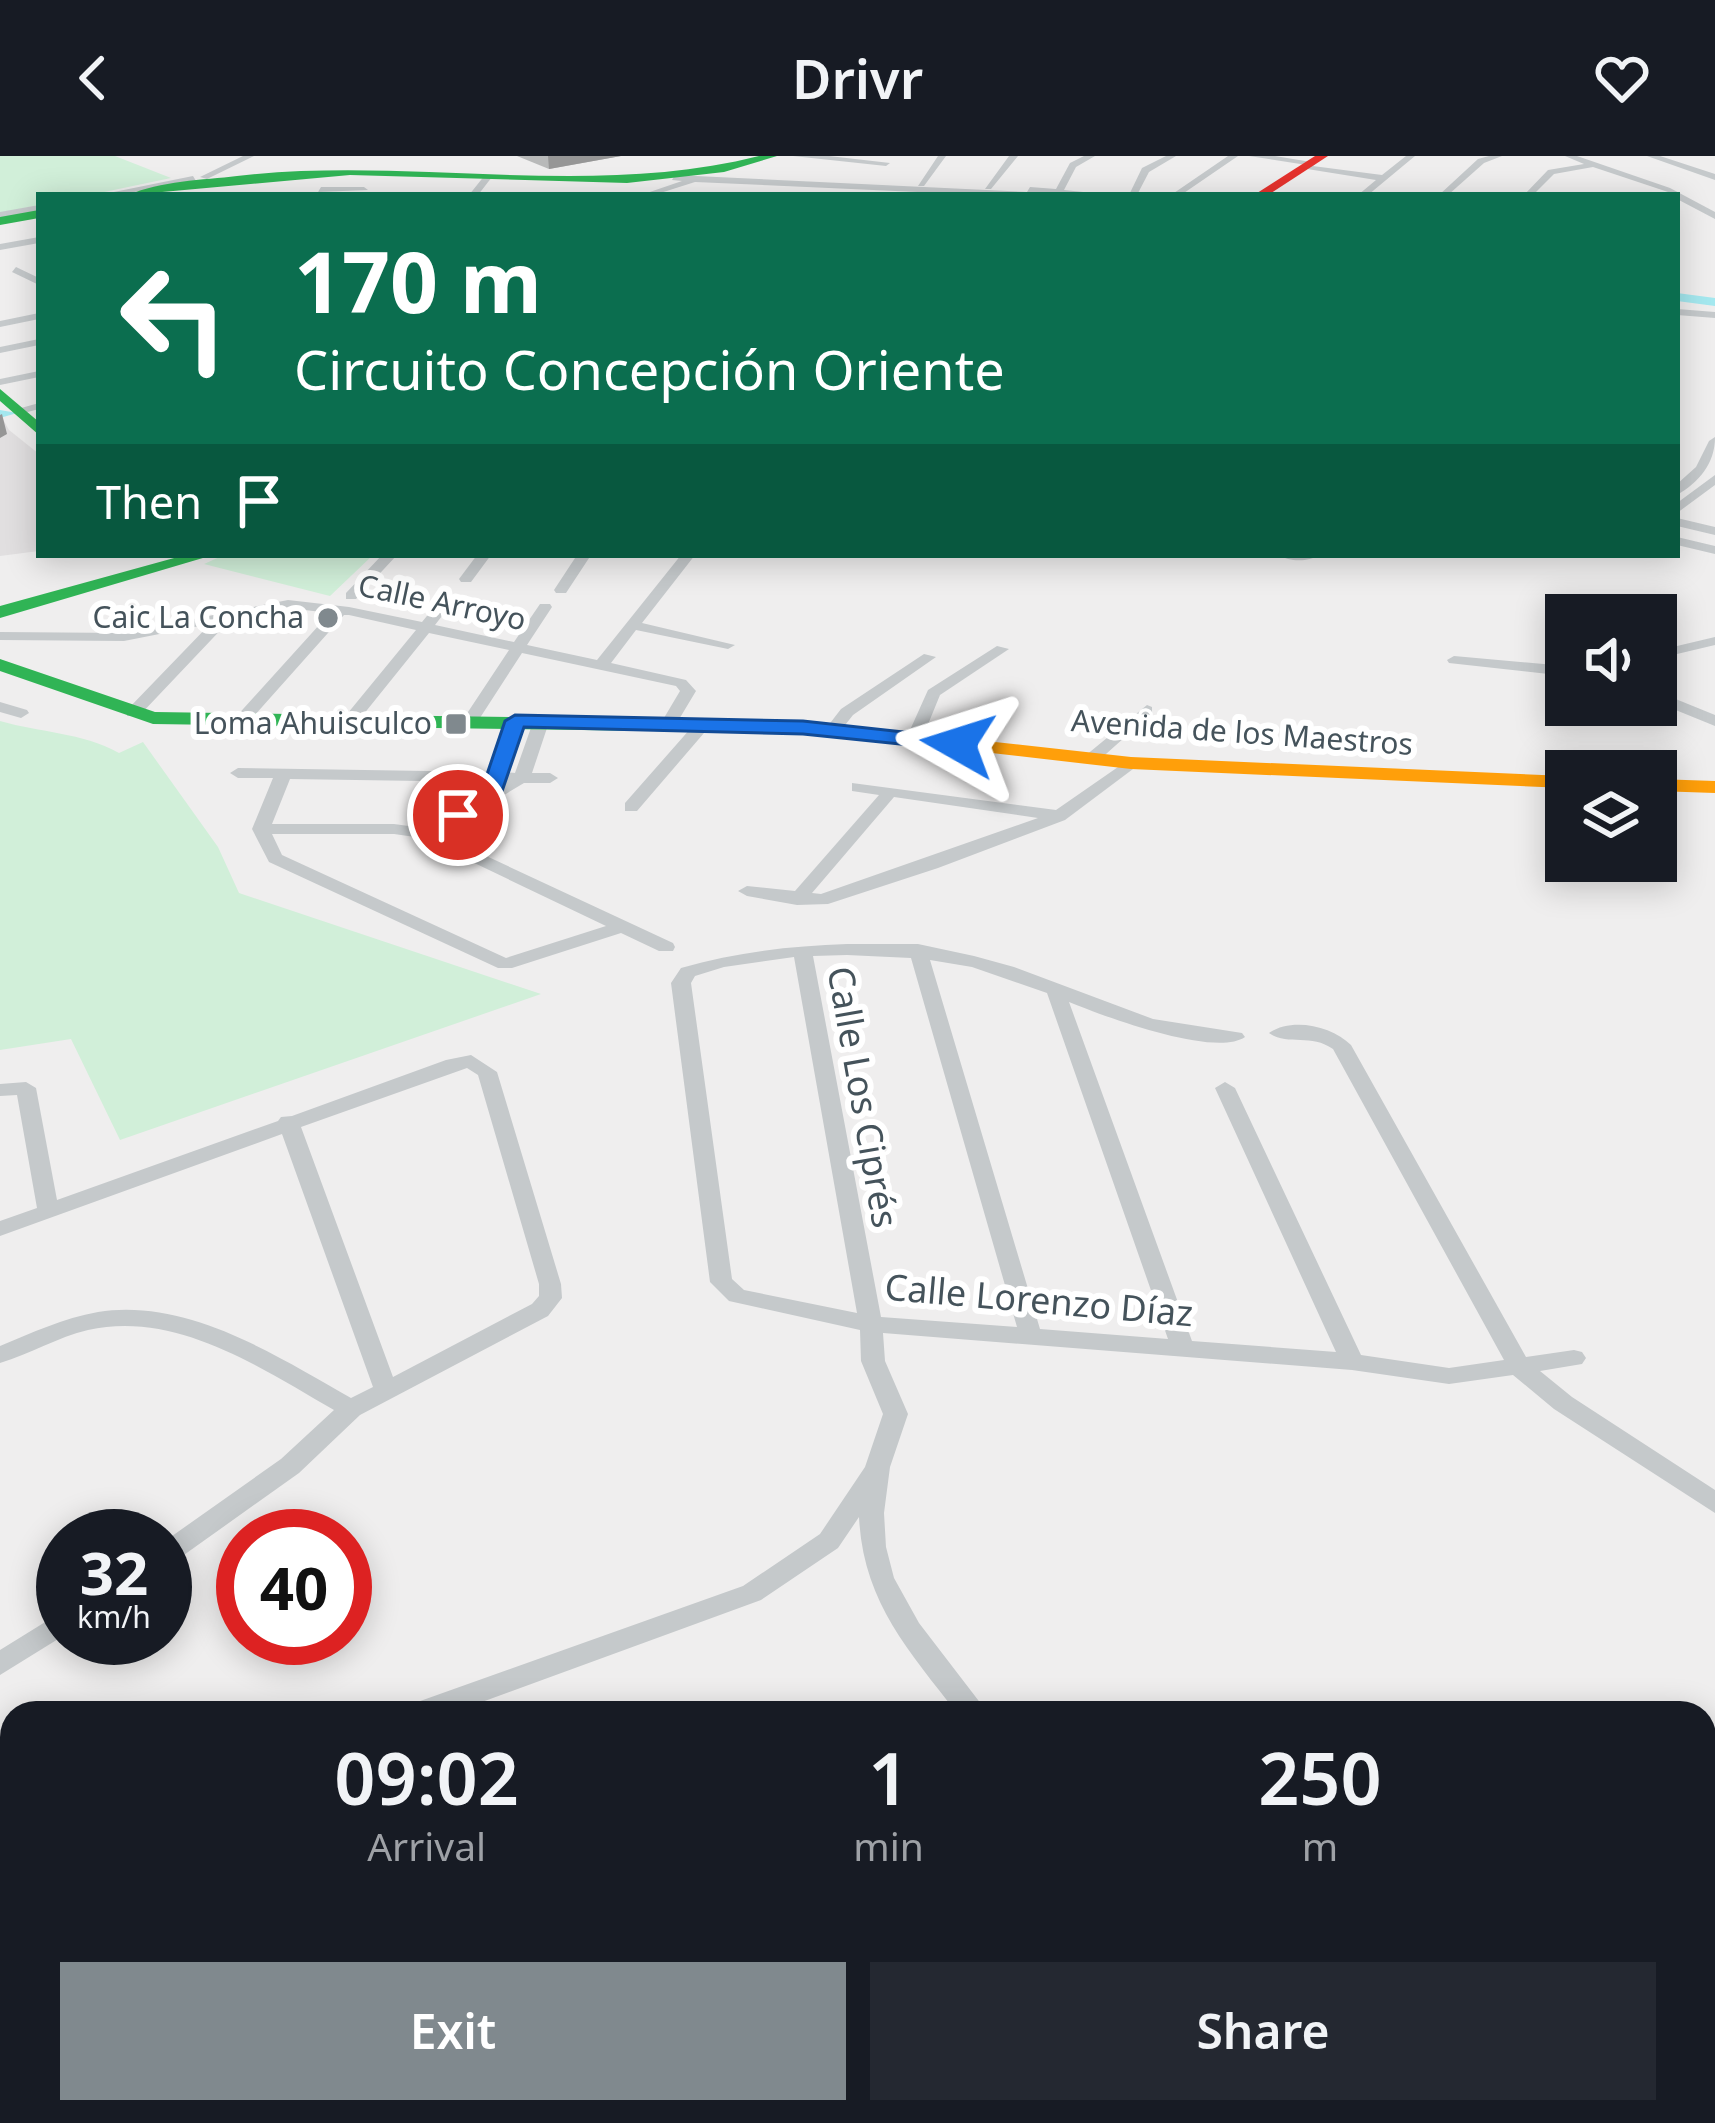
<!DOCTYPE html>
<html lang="en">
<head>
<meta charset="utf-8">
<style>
  :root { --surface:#171b24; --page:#242831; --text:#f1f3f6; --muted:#9ea1a6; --accent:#80898e }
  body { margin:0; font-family:"Noto Sans",sans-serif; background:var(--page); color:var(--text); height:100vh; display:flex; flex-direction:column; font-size:45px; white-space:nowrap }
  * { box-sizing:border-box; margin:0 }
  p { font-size:39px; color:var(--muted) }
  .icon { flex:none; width:66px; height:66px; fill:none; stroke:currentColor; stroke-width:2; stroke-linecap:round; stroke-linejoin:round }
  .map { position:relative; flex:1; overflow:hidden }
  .sheet { position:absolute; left:0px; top:1545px; width:1716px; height:423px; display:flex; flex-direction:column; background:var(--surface); border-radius:36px 36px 0 0; box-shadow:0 6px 30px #0003 }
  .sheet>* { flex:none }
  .guide { position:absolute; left:36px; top:36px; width:1644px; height:366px; border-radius:0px; box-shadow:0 6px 30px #0003; background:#0b6e4f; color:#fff; overflow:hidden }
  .controls { position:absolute; left:1545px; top:438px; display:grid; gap:24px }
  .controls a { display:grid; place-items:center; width:132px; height:132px; border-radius:0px; background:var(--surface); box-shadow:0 6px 30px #0003; font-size:60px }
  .speed { position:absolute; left:36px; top:1353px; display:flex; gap:24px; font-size:60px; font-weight:700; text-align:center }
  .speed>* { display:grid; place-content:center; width:156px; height:156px; border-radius:50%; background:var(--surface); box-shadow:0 6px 30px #0003; line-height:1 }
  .speed small { font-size:30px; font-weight:400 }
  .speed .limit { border:18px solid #d22; background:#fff; color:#111 }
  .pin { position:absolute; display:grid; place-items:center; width:102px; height:102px; color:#fff; margin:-51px; border:6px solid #fff; border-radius:50%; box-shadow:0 3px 12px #0007 }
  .me { position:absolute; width:132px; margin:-66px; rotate:276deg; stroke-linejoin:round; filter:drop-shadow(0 0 9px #0008) }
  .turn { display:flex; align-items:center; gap:42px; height:252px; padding:0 60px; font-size:54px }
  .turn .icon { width:156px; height:156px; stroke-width:2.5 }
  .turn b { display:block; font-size:84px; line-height:102px }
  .then { display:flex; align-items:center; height:114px; padding:0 60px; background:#0003; gap:24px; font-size:45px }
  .eta { display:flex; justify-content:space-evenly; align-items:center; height:204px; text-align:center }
  .eta b { font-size:72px; font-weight:600; line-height:84px }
  .primary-button { display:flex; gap:24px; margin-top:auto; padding:24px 60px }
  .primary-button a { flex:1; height:138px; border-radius:0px; background:var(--accent); color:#fff; font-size:48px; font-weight:600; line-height:138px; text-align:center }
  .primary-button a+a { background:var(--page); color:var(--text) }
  header { display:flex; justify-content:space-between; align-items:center; height:156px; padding:0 60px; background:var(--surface); font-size:54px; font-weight:600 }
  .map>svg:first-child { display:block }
  .education { fill:#e1dfe0 }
  .green { fill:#d1efd9 }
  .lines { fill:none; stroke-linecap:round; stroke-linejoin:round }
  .canal { fill:#a4e8ef; fill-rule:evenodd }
  .street { fill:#c5c9cb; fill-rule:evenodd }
  .fast { fill:#30b455; fill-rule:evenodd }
  .slow { fill:#ff9f0a; fill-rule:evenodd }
  .jam { fill:#e5322d; fill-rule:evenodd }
  .wall { fill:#b8b9b9 }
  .shaded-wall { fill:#969696 }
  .route { fill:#1a73e8; stroke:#114b97; stroke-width:3 }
  .poi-dot { fill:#80898e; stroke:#fff; stroke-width:4.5 }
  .labels { text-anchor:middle; stroke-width:12; stroke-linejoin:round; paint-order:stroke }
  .far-street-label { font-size:30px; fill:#45535b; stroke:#fff }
  .far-poi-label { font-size:30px; fill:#45535b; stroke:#fff; text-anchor:end }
  .street-label { font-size:36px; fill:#45535b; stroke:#fff }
</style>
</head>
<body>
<header><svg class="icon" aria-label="back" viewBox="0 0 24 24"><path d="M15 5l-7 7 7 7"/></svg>Drivr<svg class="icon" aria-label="heart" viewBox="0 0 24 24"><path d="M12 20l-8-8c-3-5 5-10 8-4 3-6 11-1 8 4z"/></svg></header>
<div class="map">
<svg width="1715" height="1967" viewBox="0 0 1715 1967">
  <rect width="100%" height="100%" fill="#efeeee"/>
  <path class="education" d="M0,258L9,274L39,298V395L0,400Z"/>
  <path class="green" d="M0,0H115L171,22L90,39H39V49L0,57Z
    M224,399H373L330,440L204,408Z
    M0,565C41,577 81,576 119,597L143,586L218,691L239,737L541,838L120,984L71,883L0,894Z"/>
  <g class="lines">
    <path class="canal" d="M1677,137L1715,142V150L1677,145Z
      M0,254L17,257L0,262Z"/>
    <path class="street" d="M243,0H254L207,23L200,21Z
      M793,0H829L890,7L886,10Z
      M938,0H946L924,30H918Z
      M1009,0H1018L991,33H985Z
      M1084,0H1095L1076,11L1064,34L1112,39H984L695,26L654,39H641L682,25L672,24L675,19L1027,36L1030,31L1056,33L1070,7Z
      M1166,0H1176L1149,16L1137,39H1129L1142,12Z
      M1228,0H1238L1181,39H1171Z
      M1249,0H1275L1317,7L1313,10Z
      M1406,0H1415L1368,39H1358L1376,24L1301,12L1305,9L1382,19Z
      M1489,0H1502L1484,7L1448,39H1439L1478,3Z
      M1565,0H1577L1670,32L1715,56V63L1677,43V39L1593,11L1554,18L1533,39H1524L1548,14L1584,8Z
      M1647,0H1660L1715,18V24Z
      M485,19L492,21L478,39H469Z
      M193,20L196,25L118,39H99Z
      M321,31H364L368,34L318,36Z
      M39,49V55L0,62V56Z
      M39,81V87L0,94V88Z
      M16,111L39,122V129L12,116Z
      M1677,153L1715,156V162L1677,159Z
      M39,157V163L0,171V165Z
      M39,183V189L0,197V191Z
      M39,215V221L0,229V223Z
      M39,247V253L20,258L14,254Z
      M1715,281C1715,308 1699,326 1677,339V328L1696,311L1709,285Z
      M1715,319V329L1677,357V347Z
      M1677,362L1715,371V379L1677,370Z
      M1677,381L1715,390V398L1677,389Z
      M382,399H397L356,443H346V437Z
      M477,399H491L471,426H461L459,423Z
      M577,399H591L566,437H556L554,434Z
      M681,399H695L642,467L735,489L728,493L636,474L611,507L686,524L696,535L675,570L669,572L661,567L680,535L676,530L522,497L476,568H464L462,565L509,494L429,477L355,569H343V563L416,474L349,459H344L246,569H234V563L330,457L288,452L230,464L139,560H127V554L210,468L124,485L0,484V476L124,477L288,444L349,451L422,466L440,444L445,443L452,447L435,469L514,486L540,448H550L552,451L527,489L597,504Z
      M1280,399H1318C1310,406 1288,406 1280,399Z
      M1715,481V489L1656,503V495Z
      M997,490L1009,493L940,539L922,583L920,586H908L906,583L928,534Z
      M924,498L936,501L853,559L838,578H826L824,575L841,553Z
      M1454,500L1566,510V520L1449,507L1447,504Z
      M1656,535L1715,559V570L1656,546Z
      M0,546L27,554L29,557L21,562L0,556Z
      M1147,549L1152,551V557L1097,606H1085V600Z
      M516,560L524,565L507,616L515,617L533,566L541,561L549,566L532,617H550L558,622L550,627H524L439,678L673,787L675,791L673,795H659L621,777L512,812H498L269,706L252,673L273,622H238L230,617L238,612L491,616L508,565ZM290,623L487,626L486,635L423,672L394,668H272ZM272,678H394L422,682L606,770L506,802L282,699Z
      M704,562L710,564V570L637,655H625V647L698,564Z
      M1131,602L1139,607L1137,610L1065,664L938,712L828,748L797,749L747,740L738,735L747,730L795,735L879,639L852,635V627L1056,654ZM894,641L1038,662L821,738L812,737Z
      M847,788H918L974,800L1014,811L1153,863L1242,877L1245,881C1215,902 1103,860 1069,846L1192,1185L1336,1196L1215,932L1225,926L1235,932L1361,1199L1449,1212L1504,1204L1333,893C1311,877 1288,890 1269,877C1292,861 1332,870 1351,889L1526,1201L1574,1194L1582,1196L1586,1202L1582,1208L1540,1215L1572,1241L1715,1334V1357L1554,1253L1513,1219L1449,1228L1352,1214L883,1177L885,1205L908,1258L890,1311L884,1357L886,1391L894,1422L919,1467L988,1557H957C908,1494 863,1445 859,1361L838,1392L761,1444L452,1557H405L409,1549L743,1430L820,1378L865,1311L883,1258L861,1205L860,1174L729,1145L710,1126L671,827L681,812C736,796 790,790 847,788ZM847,799L911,802L1017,1171L881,1161L813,800ZM794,801L857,1157L744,1134L732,1123L691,827L695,820L724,811ZM930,804L972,811L1047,837L1168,1183L1040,1173Z
      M471,899L497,916L561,1128L562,1142L548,1160L360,1259L299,1317L174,1406L165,1409V1385L281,1303L334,1254C262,1213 177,1154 88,1174C58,1181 30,1198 0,1207V1190C32,1177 63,1162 98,1156C188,1142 277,1200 351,1242L373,1231L282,978L0,1080V1065L37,1052L17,939L0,940V928L26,926L36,932L57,1044L278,965L281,961L292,960L446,904ZM467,912L478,919L539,1128V1140L532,1148L393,1221L301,971Z
      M63,1455V1480L0,1519V1494Z
      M12,1697V1723L0,1727V1701Z"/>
    <path class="fast" d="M759,0H777L724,16L627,27L350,19L129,39C159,25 204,24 237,20C411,0 588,43 759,0Z
      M39,54V62L0,69V61Z
      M0,233L39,266V279L0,245Z
      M185,399H213L0,462V450Z
      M0,503L155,556L803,565L858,571L868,577L858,583L803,577L153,568L0,515Z"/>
    <path class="slow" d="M858,571L1131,601L1566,620V632L1131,613L851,581L848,577Z
      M1656,623L1715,625V637L1656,635Z"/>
    <path class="jam" d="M1315,0H1328L1268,39H1254Z"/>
  </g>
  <path class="wall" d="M517,0H621L549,13Z"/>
  <path class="shaded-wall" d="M548,0H621L549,13Z
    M2,258L7,278L0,282V259Z"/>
  <path class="route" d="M515,559L803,565L958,582L969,588L958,594L803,578L524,571L499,644L466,663H451V654L481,636L505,565Z"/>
  <g class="poi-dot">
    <circle cx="328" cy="462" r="12"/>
    <rect x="444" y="556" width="24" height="24" rx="6"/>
  </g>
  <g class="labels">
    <g class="far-street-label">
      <text transform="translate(442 447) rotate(12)" y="10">Calle Arroyo</text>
      <text transform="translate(1242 577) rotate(4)" y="10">Avenida de los Maestros</text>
    </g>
    <g class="far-poi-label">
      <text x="304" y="472">Caic La Concha</text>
      <text x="432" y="578">Loma Ahuisculco</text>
    </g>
    <g class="street-label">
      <text transform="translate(863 941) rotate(80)" y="13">Calle Los Ciprés</text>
      <text transform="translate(1039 1144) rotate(5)" y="13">Calle Lorenzo Díaz</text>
    </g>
  </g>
</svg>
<div class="controls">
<a><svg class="icon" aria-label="sound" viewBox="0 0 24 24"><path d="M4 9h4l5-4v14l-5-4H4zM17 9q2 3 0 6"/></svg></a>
<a><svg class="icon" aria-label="layers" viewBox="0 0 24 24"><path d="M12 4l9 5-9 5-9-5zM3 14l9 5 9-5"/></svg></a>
</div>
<div class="speed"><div>32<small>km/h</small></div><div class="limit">40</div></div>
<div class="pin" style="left:458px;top:659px;background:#d93025"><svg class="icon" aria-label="arrive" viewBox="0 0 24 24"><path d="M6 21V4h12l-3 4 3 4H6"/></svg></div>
<svg class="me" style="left:958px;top:588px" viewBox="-20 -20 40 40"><path d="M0-17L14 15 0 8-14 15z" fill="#1a73e8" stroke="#fff" stroke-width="4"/></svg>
<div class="guide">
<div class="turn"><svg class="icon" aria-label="left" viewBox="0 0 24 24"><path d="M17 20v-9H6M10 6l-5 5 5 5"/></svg><div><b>170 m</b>Circuito Concepción Oriente</div></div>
<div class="then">Then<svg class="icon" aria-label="arrive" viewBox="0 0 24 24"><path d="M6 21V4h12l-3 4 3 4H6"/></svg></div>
</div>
<section class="sheet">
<div class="eta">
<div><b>09:02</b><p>Arrival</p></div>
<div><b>1</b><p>min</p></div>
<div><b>250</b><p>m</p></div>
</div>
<div class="primary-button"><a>Exit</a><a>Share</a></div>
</section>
</div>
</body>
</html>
